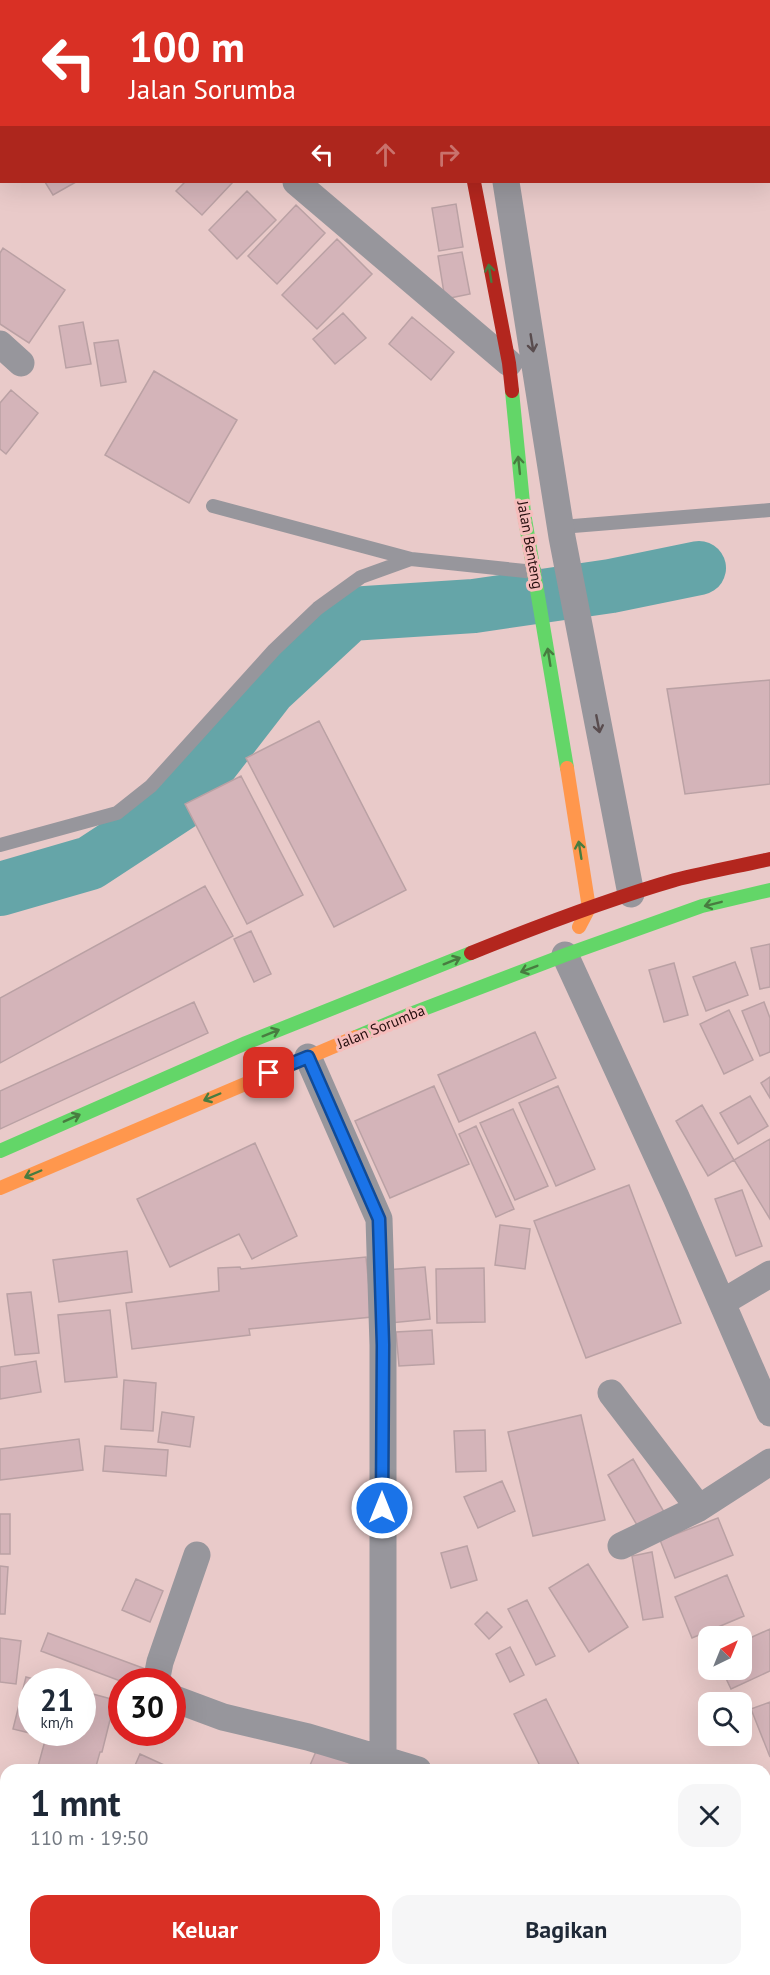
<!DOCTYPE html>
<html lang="id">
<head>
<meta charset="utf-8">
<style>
  :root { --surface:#fff; --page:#f6f6f7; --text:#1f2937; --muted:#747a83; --accent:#d93025 }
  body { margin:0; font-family:"PT Sans",sans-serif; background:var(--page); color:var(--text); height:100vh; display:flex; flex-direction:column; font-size:22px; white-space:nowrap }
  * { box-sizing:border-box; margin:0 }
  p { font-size:20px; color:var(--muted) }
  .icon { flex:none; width:33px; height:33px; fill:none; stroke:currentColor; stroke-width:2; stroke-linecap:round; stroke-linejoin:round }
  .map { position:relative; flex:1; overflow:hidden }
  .panel { position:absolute; left:0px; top:1764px; width:771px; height:212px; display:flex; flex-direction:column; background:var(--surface); border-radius:18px 18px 0 0; box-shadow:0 6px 24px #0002 }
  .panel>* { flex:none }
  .top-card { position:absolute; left:0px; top:0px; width:771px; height:183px; box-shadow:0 6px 24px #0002; background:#d93025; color:#fff; overflow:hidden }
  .needle { width:39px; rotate:43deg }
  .buttons { position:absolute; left:698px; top:1626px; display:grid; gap:12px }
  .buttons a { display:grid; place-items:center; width:54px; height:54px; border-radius:12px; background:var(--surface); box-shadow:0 6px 24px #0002; font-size:30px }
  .speed { position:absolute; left:18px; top:1668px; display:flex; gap:12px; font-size:30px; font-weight:700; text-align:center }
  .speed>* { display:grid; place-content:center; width:78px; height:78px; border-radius:50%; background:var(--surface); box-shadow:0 6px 24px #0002; line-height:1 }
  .speed small { font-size:15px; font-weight:400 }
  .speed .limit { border:9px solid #d22; background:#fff; color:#111 }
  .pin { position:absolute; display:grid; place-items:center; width:51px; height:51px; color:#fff; margin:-26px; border-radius:12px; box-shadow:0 3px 9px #0006 }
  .me { position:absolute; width:66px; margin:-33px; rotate:0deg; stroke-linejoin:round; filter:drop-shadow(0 0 4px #0008) }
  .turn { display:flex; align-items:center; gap:21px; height:126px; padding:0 30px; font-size:27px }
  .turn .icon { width:78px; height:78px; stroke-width:2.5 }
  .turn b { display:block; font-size:42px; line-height:51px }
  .lanes { display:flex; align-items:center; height:57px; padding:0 30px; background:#0003; justify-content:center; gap:30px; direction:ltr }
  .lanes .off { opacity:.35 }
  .round { display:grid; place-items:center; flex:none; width:63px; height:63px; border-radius:18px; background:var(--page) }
  .summary { display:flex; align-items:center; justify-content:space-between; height:102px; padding:0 30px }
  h1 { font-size:36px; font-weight:700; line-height:45px }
  .button { display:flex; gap:12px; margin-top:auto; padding:12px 30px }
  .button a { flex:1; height:69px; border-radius:18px; background:var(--accent); color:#fff; font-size:24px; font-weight:700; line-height:69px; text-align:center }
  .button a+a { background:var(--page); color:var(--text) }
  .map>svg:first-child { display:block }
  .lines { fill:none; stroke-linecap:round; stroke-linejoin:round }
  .river { stroke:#65a5a8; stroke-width:54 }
  .building { fill:#d4b4b9; stroke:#baa1a4; stroke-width:1.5 }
  .lane { stroke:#97969c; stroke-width:14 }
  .street { stroke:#97969c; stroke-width:27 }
  .fast { stroke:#63d668; stroke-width:14 }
  .slow { stroke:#ff974d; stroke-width:14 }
  .jam { stroke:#b3261e; stroke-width:14 }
  .oneway { stroke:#487c40 }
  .oneway2 { stroke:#594c4e }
  .route-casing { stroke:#114b97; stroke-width:15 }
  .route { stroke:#1a73e8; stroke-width:10 }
  .labels { text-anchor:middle; stroke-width:6; stroke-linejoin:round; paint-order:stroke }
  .street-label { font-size:15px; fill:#270f0f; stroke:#f6bdbc }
</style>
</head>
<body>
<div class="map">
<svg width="770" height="1975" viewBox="0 0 770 1975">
  <rect width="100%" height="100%" fill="#e9cac9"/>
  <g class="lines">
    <path class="river" d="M0,889L90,863L180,804L269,689L350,614L474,606L611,586L699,568"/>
  </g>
  <path class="building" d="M45,182H76L53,195Z
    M185,182H233L202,215L176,191Z
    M247,191L276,220L237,259L209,230Z
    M456,204L463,247L439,251L432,208Z
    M296,205L325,233L277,284L248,256Z
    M337,239L372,274L317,329L282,295Z
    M3,248L65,290L29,343L0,324V253Z
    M462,252L470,294L445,299L438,256Z
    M343,313L366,338L335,364L313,339Z
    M412,317L454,352L431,380L389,344Z
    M83,322L91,364L66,368L59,326Z
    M118,340L126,382L101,386L94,343Z
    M154,371L237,420L189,503L105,455Z
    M11,390L38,413L6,454L0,449V403Z
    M770,680V784L685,794L667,689Z
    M319,721L406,890L334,927L246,758Z
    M241,776L303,895L247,924L185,804Z
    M205,886L233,936L0,1063V998Z
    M251,931L271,974L254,982L234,939Z
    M770,944V987L760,989L751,948Z
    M735,962L748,995L706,1011L693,977Z
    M674,963L688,1015L664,1022L649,970Z
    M194,1002L208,1033L0,1129V1091Z
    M764,1002L770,1018V1052L760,1056L742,1011Z
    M729,1010L753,1060L724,1074L700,1024Z
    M535,1032L556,1078L459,1122L438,1075Z
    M770,1077V1098L761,1083Z
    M434,1086L469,1164L390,1198L355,1121Z
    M558,1086L595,1169L556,1186L519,1103Z
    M750,1096L768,1126L738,1144L720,1113Z
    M702,1105L734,1160L708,1176L676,1121Z
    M513,1109L548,1186L515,1200L480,1123Z
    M476,1126L514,1209L496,1217L459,1134Z
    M770,1139V1219L734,1160Z
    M255,1143L297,1236L252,1259L239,1234L170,1267L137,1199Z
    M629,1185L681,1323L586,1358L534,1221Z
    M742,1190L762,1246L736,1256L715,1199Z
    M500,1225L530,1229L525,1269L495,1265Z
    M127,1251L132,1292L59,1302L53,1260Z
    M366,1257L372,1317L249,1329L250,1335L132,1349L126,1303L219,1291L218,1268L240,1267L241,1269Z
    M425,1267L430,1319L390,1323L385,1270Z
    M484,1268L485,1322L437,1323L436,1269Z
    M31,1292L39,1353L15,1355L7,1294Z
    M110,1310L117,1377L65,1382L58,1315Z
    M432,1330L434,1364L399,1366L396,1332Z
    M36,1361L41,1392L0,1399V1367Z
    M124,1380L156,1383L153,1431L121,1429Z
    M162,1412L194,1417L190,1447L158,1442Z
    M581,1415L605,1520L533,1536L508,1432Z
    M485,1430L486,1471L456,1472L454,1431Z
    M79,1439L83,1470L0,1480V1449Z
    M105,1446L168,1450L166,1476L103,1471Z
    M633,1459L667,1517L641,1532L608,1475Z
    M502,1481L515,1511L478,1528L464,1497Z
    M0,1514H10V1554H0Z
    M718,1518L733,1555L675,1578L660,1540Z
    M467,1546L477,1580L451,1588L441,1553Z
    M652,1552L663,1617L643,1620L632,1556Z
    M588,1564L628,1627L589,1652L549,1588Z
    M0,1566L8,1567L5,1614H0Z
    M727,1575L744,1616L692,1638L675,1597Z
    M136,1579L163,1591L150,1622L122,1610Z
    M527,1600L555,1656L536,1665L508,1609Z
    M487,1612L502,1627L489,1639L475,1624Z
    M770,1629V1671L731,1689L722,1670H741V1642Z
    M48,1633L151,1671L148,1682H123L41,1651Z
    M0,1638L21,1641L16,1684L0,1682Z
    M510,1647L524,1675L510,1682L496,1654Z
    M26,1677L45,1682H32V1732H82V1691L115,1700L102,1752H100L95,1770H37L46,1737L13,1729Z
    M546,1699L579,1765L568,1770H542L514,1714Z
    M770,1702V1757L751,1709Z
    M317,1749L365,1770H308Z
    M140,1754L175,1770H133Z
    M0,1865L6,1867V1881L0,1896Z
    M765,1957L770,1962V1971L766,1975H735L740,1970H765Z
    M107,1970H180L176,1975H115Z
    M530,1970H555L563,1975H526Z
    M630,1970H641L645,1975H623Z"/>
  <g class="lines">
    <path class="lane" d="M213,506L411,559L535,572
      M561,527L770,510
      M0,845L117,813L151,786L274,650L318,608L361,577L411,559"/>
    <path class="street" d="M29,0L34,2
      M442,0V2
      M473,0V2
      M296,182L509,363
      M506,182L562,537L631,894
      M0,344L21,363
      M565,955L676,1197L770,1413
      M308,1057L379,1219L383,1345V1759
      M723,1302L770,1274
      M611,1393L699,1508
      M621,1546L699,1508L770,1462
      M159,1682L157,1677L160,1662L197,1555
      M172,1698L223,1717L308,1737L418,1770
      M765,1794H770
      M0,1845L6,1848
      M334,1970L348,1975"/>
    <path class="fast" d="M512,391L524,513L567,768
      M356,1037L413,1013L565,955L702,906L770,890
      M0,1151L246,1043L471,953"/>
    <path class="slow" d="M567,768L589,908L579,927
      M0,1188L356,1037"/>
    <path class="jam" d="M474,182L509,363L512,391
      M471,953C538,926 606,900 675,880C706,872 739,866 770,859"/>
  </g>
  <defs><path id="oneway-shaft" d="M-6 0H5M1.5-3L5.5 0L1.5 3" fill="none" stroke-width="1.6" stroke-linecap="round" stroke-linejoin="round" transform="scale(1.5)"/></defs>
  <g class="oneway">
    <use href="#oneway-shaft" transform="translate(490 273) rotate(-99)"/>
    <use href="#oneway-shaft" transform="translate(519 465) rotate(-96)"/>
    <use href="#oneway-shaft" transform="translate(549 657) rotate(-99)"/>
    <use href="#oneway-shaft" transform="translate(580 850) rotate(-99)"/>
    <use href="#oneway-shaft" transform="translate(713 904) rotate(166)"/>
    <use href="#oneway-shaft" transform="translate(452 961) rotate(-22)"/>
    <use href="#oneway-shaft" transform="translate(529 969) rotate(159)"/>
    <use href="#oneway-shaft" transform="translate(271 1033) rotate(-22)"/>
    <use href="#oneway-shaft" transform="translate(212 1097) rotate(157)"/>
    <use href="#oneway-shaft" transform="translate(72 1118) rotate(-24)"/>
    <use href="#oneway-shaft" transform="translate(33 1174) rotate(157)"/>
  </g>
  <g class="oneway2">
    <use href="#oneway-shaft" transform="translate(532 343) rotate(81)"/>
    <use href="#oneway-shaft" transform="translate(598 724) rotate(79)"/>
  </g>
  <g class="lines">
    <defs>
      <path id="route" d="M269,1073L308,1057L379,1219L383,1345L382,1508"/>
    </defs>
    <use href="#route" class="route-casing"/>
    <use href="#route" class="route"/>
  </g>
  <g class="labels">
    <g class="street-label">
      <text transform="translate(530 545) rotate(80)" y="5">Jalan Benteng</text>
      <text transform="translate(381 1027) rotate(-22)" y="5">Jalan Sorumba</text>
    </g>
  </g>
</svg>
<div class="buttons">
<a><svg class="needle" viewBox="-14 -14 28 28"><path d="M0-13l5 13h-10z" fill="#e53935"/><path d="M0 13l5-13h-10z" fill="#747a83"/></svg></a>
<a><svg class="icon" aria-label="search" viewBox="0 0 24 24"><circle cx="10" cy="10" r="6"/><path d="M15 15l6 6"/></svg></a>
</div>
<div class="speed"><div>21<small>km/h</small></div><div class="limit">30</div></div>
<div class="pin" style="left:269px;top:1073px;background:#d93025"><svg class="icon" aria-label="arrive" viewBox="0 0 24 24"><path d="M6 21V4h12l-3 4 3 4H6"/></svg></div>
<svg class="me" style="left:382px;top:1508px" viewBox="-20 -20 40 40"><circle r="17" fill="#1a73e8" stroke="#fff" stroke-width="3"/><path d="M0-11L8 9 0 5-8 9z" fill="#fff"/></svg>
<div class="top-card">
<div class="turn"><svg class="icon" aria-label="left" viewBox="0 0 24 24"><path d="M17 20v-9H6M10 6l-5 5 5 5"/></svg><div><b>100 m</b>Jalan Sorumba</div></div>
<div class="lanes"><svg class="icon" aria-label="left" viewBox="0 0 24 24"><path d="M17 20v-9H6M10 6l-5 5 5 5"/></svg><svg class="icon off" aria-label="ahead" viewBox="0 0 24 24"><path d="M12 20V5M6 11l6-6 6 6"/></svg><svg class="icon off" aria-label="right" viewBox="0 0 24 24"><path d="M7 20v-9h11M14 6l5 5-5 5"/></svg></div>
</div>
<section class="panel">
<div class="summary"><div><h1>1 mnt</h1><p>110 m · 19:50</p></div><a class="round"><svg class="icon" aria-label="close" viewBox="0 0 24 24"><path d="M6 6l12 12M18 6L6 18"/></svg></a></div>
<div class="button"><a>Keluar</a><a>Bagikan</a></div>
</section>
</div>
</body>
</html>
